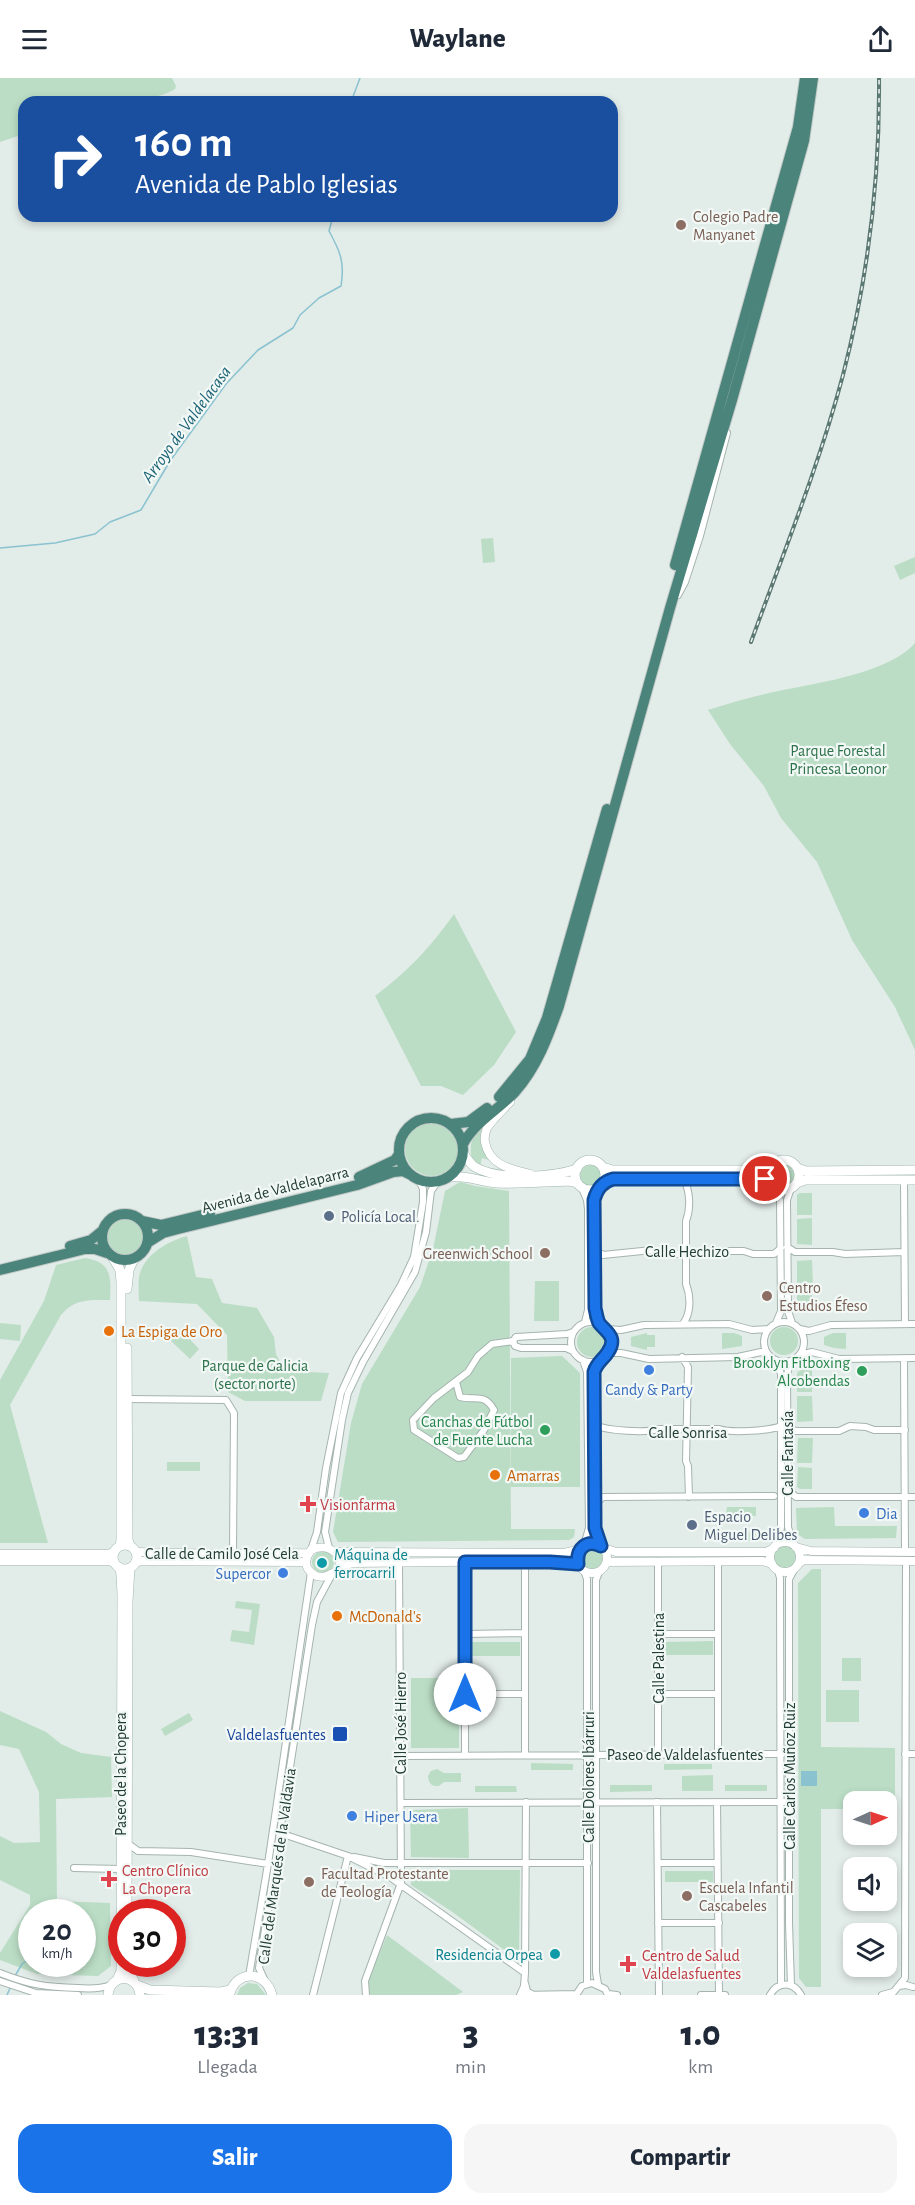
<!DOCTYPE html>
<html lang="es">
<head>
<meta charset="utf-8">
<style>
  :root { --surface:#fff; --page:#f6f6f7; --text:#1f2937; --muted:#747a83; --accent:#1a73e8 }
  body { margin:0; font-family:"Alegreya Sans",sans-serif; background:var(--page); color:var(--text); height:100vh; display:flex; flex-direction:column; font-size:22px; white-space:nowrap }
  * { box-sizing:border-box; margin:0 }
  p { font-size:20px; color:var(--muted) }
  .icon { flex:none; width:33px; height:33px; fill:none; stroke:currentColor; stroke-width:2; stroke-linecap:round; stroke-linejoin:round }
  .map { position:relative; height:1917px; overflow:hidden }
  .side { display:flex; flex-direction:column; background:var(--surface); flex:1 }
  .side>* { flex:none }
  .hud { position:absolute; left:18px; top:18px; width:600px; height:126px; border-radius:18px; box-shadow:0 3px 9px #0003; background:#1a4fa0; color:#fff; overflow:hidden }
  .needle { width:39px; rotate:87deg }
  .buttons { position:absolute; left:843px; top:1713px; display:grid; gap:12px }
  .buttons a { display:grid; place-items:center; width:54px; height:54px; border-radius:12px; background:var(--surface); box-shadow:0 3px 9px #0003; font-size:30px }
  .speed { position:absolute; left:18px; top:1821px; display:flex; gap:12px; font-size:30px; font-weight:700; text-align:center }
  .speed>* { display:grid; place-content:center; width:78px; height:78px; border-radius:50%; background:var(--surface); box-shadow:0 3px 9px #0003; line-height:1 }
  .speed small { font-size:15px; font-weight:400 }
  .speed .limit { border:9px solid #d22; background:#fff; color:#111 }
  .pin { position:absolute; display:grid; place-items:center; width:51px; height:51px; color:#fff; margin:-26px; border:3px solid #fff; border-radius:50%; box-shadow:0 2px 6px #0007 }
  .me { position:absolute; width:66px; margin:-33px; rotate:0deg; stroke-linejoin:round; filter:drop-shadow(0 0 4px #0008) }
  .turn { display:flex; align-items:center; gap:21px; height:126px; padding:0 18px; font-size:27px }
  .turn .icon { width:78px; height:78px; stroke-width:2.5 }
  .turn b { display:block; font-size:42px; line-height:51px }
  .eta { display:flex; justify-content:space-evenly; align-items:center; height:102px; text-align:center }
  .eta b { font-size:36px; font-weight:800; line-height:42px }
  .button { display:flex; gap:12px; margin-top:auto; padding:12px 18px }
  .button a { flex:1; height:69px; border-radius:18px; background:var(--accent); color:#fff; font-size:24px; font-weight:800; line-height:69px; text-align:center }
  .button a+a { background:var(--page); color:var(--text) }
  header { display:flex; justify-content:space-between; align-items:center; height:78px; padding:0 18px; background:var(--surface); font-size:27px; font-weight:800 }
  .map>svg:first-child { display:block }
  .green { fill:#bbddc5; fill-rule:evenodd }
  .water { fill:#8ac2d0 }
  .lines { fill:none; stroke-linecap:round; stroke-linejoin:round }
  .stream { stroke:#8ac2d0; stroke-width:1.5 }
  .minor-casing { stroke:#a5b4af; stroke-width:8 }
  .tertiary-casing { stroke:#a5b4af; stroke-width:9 }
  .secondary-casing { stroke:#a0b7b0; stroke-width:10 }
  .trunk-casing { stroke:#c1c8c7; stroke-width:12 }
  .minor { stroke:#fff; stroke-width:6 }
  .tertiary { stroke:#fff; stroke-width:8 }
  .secondary { stroke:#fff; stroke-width:9 }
  .trunk { stroke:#4a847a; stroke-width:10 }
  .rail-casing { stroke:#5c7872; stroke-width:4 }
  .rail { stroke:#f2f8f5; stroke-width:1.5; stroke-dasharray:4.5; stroke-linecap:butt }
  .route-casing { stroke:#114b97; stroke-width:15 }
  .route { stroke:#1a73e8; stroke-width:10 }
  .education-dot { fill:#8d6e63; stroke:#f2f8f5; stroke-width:2 }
  .service-dot { fill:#5c6f8a; stroke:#f2f8f5; stroke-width:2 }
  .food-dot { fill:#e8710a; stroke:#f2f8f5; stroke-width:2 }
  .shop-dot { fill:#3f7fe0; stroke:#f2f8f5; stroke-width:2 }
  .leisure-dot { fill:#2e9e5b; stroke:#f2f8f5; stroke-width:2 }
  .health-dot { fill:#e0444e; stroke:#f2f8f5; stroke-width:2 }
  .culture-dot { fill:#0f9aa8; stroke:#f2f8f5; stroke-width:2 }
  .transit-dot { fill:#1a4fb4; stroke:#f2f8f5; stroke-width:2 }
  .labels { text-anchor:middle; stroke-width:4.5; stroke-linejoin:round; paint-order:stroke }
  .education-label { font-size:16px; fill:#785e54; stroke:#f2f8f5; text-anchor:start }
  .park-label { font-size:16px; fill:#2d724b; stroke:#f2f8f5 }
  .street-label { font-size:16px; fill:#223c36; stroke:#f2f8f5 }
  .service-label { font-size:16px; fill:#4e5e75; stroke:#f2f8f5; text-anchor:start }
  .food-label { font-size:16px; fill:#c56008; stroke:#f2f8f5; text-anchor:start }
  .leisure-label { font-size:16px; fill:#27864d; stroke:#f2f8f5; text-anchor:end }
  .shop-label { font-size:16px; fill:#366cbe; stroke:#f2f8f5; text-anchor:start }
  .health-label { font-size:16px; fill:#be3a42; stroke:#f2f8f5; text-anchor:start }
  .culture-label { font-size:16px; fill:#0d838f; stroke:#f2f8f5; text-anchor:start }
  .transit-label { font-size:16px; fill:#164399; stroke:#f2f8f5; text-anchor:end }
  .water-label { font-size:18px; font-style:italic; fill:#1d6477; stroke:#f2f8f5 }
</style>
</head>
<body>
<header><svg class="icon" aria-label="menu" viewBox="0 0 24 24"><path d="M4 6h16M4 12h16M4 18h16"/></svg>Waylane<svg class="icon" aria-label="share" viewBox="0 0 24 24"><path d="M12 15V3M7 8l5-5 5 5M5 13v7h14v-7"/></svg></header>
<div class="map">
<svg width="915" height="1917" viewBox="0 0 915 1917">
  <rect width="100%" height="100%" fill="#e2ece8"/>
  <path class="green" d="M0,0H172L176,8L175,11C138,32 67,24 24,24V56L0,64Z
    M493,460L495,484L483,485L481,461Z
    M915,479V495L900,502L894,488Z
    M915,565V972L895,929L852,862L817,784L781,740L764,708L730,666L708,632C733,624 758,617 783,612C819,605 891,594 915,565Z
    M454,836L516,954L494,987L463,1017L441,1008H421L375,918C408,893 430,870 454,836Z
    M405 1071a27 27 0 1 1 54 0a27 27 0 1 1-54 0Z
    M483,1050L482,1066L488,1082L482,1080L480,1088L472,1081C469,1067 471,1058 483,1050Z
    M773 1097a11 11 0 1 1 22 0a11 11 0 1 1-22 0Z
    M580 1098a11 11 0 1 1 22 0a11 11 0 1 1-22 0Z
    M460,1104L475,1108L509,1113L511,1451H575L574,1459L569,1462L338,1464L333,1454L351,1345L362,1306L420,1209L433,1171L445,1113Z
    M800,1115H812V1137H797V1117Z
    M106 1159a19 19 0 1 1 38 0a19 19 0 1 1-38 0Z
    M812,1140V1167L797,1166V1141Z
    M187,1158L196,1199L212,1201L222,1225L257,1230L274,1259L276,1276L283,1290L288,1293L329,1295L321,1323H245L228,1314L227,1257L197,1226L139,1223C139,1216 138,1207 139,1199C143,1177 168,1163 187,1158Z
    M85,1180C112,1184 111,1199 110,1222C90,1222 75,1220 61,1237L10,1327L48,1465H0V1302L44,1223L56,1187Z
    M812,1182L813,1208H797V1183Z
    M535,1203H559V1243H534Z
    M797,1212H812V1234L797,1232Z
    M0,1245L21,1247L20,1263L0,1261Z
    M770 1263a14 14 0 1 1 28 0a14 14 0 1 1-28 0Z
    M577 1264a15 15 0 1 1 30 0a15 15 0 1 1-30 0Z
    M181,1252L199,1271L190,1281L170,1262Z
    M647,1255V1257H655V1269H647V1272L631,1268V1259Z
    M722,1255H734L742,1258V1268L722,1271Z
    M833,1255H846V1271L834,1270L824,1267V1259Z
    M562,1278L580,1295V1409H511V1280Z
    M800,1292H812V1314H797V1295Z
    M797,1318H812L813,1343L797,1344Z
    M798,1360H813L812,1385H797Z
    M167,1384H200V1393H167Z
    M798,1389L812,1390V1411H800L797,1409Z
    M727,1429H756V1438L726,1437Z
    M834,1429L835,1448H897L896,1460L805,1461L797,1456L796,1430Z
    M726,1454H756V1463H726Z
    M774 1479a11 11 0 1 1 22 0a11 11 0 1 1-22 0Z
    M581 1480a11 11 0 1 1 22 0a11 11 0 1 1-22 0Z
    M312 1484a11 11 0 1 1 22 0a11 11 0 1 1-22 0Z
    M812,1491H821V1669L895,1670V1731H887L886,1724H854L853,1731H821V1909H806L799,1900L798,1505Z
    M236,1523L260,1526L254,1567L230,1563L232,1552L249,1554L252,1532L235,1530Z
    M713,1563V1577H665L664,1564Z
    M471,1564H520V1578H471Z
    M842,1580H861V1603H842Z
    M411,1600H459V1670H411Z
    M826,1612H859V1644H826Z
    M0,1633L46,1654L61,1666L81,1675L111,1679L112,1719L56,1721L57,1823L110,1825L111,1888L98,1898L37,1896L0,1882V1875L30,1827V1817L0,1802V1758L14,1765L40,1764L39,1714L19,1671L0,1667ZM32,1834H82V1886H32Z
    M189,1635L193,1642L165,1658L161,1651Z
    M531,1685L573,1686V1692H531Z
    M664,1686H712V1691L664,1692Z
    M437,1691L444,1695H461V1704H444L439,1708C432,1709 428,1705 428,1698L431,1693Z
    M713,1697V1713H682V1698Z
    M610,1707H652V1713L610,1714Z
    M725,1707H767V1713H725Z
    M475,1708H516L517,1714H475Z
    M468,1730L469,1780L411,1779L410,1732Z
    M411,1792H520L519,1880L517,1881L451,1833L411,1807Z
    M665,1793H713V1804H665Z
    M387,1857L463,1914L456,1917H362Z
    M248,1905L257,1906L266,1917H237L240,1910Z"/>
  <path class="water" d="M801,1693H817V1708H801Z"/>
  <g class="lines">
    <path class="stream" d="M351,24L360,0
      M0,470L55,465L95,456L110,444L141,432L170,383L226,306L258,272L293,250L300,237L319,220L341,208C345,184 340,173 329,153L333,138
      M15,1898L22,1886L32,1879
      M7,1917L11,1908"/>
    <defs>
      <path id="minor" d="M678,517L685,504L700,458L727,355
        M904,1102L905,1246
        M582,1110L587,1122L588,1131V1232L585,1244
        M599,1110L594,1122L595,1230L599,1245
        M776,1110L780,1122L781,1233L776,1245
        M791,1110L787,1122L788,1233L792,1245
        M787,1169L795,1174H833L845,1176L904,1174
        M594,1171L603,1177L652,1172L661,1176H716L725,1173H744L753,1176H774L781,1170
        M571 1264a20 20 0 1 1 40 0a20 20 0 1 1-40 0Z
        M764 1264a20 20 0 1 1 40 0a20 20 0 1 1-40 0Z
        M683,1246C691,1235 691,1219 686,1206V1143C691,1130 690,1114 684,1101
        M607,1251L621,1252L644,1247L729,1246L752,1252L768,1251
        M800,1251L809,1253L831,1247L915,1246
        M513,1263L515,1268L521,1270H566L573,1273
        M513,1263L516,1259L567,1256L573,1254
        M608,1275H621L649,1281L738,1279L761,1274L769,1277
        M800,1277L812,1274L839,1281L915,1280
        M682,1279L688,1289L686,1383L688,1388L689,1419
        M904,1280L905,1474
        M583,1282L587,1294L589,1450L584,1467
        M598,1282L594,1294L595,1450L601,1468
        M776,1282L781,1296V1449L778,1466
        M791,1283L787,1296L788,1449L793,1467
        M456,1304L460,1319C474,1323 484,1314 494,1332L484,1352L464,1379L458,1380L414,1352L413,1342L434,1320L468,1294L478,1278L492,1266L513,1263
        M128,1321L226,1322L234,1335L233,1476
        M595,1347C607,1353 646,1355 659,1351H719C731,1355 769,1353 781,1348
        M787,1349L796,1353H839L850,1348L866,1349L874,1352H905
        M787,1411L796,1419H915
        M595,1426L603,1419L774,1418
        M329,1470L325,1454L342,1342L348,1315L363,1284L415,1194L426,1154L431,1113L438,1103
        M311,1472L317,1454L326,1390L341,1315L357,1280L401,1207L414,1179L423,1124V1111L419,1102
        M525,1483V1676
        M658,1483V1677
        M465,1484V1677
        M584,1492L587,1501V1906
        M778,1493L780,1500L781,1907
        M465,1556L525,1555
        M658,1556H718
        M465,1616H525
        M658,1616H718
        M718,1676V1484
        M905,1676H915
        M401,1678L782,1676
        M657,1724L659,1917
        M717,1724L719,1917
        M401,1725L784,1724
        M280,1755L348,1778L390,1799L525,1895L524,1908L520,1917
        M127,1765L138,1773L191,1774L268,1786
        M354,1779L384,1785H588
        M658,1785H717
        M74,1790L120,1791
        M658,1845H719
        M0,1895C30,1907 46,1909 78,1910C90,1911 100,1911 111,1907
        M525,1895L526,1724
        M249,1898L268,1786L311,1494
        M0,1903L36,1915L78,1917
        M265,1903L259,1890L312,1547L317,1524L331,1498
        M525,1905L527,1913L533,1917
        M598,1906L596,1894V1502L599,1494
        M791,1907L789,1845V1501L795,1490
        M899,1908L906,1907L913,1909
        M608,1916L617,1917
        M313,1917L348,1778
        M366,1917L365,1903L401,1805L399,1484
        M522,1917L576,1916
        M576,1917L582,1908L592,1905L605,1911L608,1917
        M701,1917H725
        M770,1917C778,1903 793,1903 801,1917
        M882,1917L893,1914
        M891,1917L905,1900L906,1483"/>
      <path id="tertiary" d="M510,1024C503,1032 493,1041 487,1050C485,1055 484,1059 485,1064C489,1087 510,1091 530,1096
        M770 1479a15 15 0 1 1 30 0a15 15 0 1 1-30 0Z
        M577 1480a15 15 0 1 1 30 0a15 15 0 1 1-30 0Z
        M796,1469L811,1473L915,1474
        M604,1470L616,1474H766L774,1470
        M136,1474L222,1476L309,1475
        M336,1474L564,1475L573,1473L583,1468
        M0,1476H107L114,1474
        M0,1483H108L115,1485
        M607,1484L763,1483L772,1486
        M135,1485L142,1483L306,1484
        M798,1486L804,1482L915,1483
        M341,1489L338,1477C330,1469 322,1467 311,1472C307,1478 304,1484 308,1491C321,1510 339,1489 352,1485L525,1483L578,1486"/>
      <path id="secondary" d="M463,1075C467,1080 470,1086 475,1089C498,1103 553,1099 577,1091
        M575 1097a15 15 0 1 1 30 0a15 15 0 1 1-30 0Z
        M769 1097a15 15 0 1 1 30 0a15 15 0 1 1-30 0Z
        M603,1089L612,1092H758L771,1090
        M797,1090L806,1093L915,1092
        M450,1099C471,1097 478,1104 497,1105C521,1106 545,1104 569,1103L577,1105
        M604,1103L613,1101H758L770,1104
        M797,1105L805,1102H915
        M113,1180L120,1192L121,1204V1462L120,1468
        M127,1211L129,1192L134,1181
        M127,1270L128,1462L130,1468
        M113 1479a12 12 0 1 1 24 0a12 12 0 1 1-24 0Z
        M127,1834L128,1523L130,1490
        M128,1886V1892L134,1903
        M117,1902L121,1893L122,1517L121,1496L119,1489
        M137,1907L150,1912L220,1914L231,1912
        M230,1915C237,1891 266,1893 272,1917
        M108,1917C110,1895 138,1895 140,1917"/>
      <path id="trunk" d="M675,487L798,49L805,0
        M499,1019L530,981L547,940L607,731
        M399 1072a32 32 0 1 1 64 0a32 32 0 1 1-64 0Z
        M451,1046L468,1044L487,1030
        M463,1066C475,1044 498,1032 515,1014C537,989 548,959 559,928L670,530L732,322L804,63L813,0
        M359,1099L395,1082L399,1076
        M102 1159a23 23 0 1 1 46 0a23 23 0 1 1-46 0Z
        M142,1143L161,1147L210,1135
        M147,1165L163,1155L178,1151L357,1107L393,1094L403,1093L411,1097
        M70,1168L91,1162L102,1153
        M0,1192L85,1171H95L107,1175"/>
    </defs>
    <use href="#minor" class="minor-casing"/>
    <use href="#tertiary" class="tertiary-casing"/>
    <use href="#secondary" class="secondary-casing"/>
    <use href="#trunk" class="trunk-casing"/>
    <use href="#minor" class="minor"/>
    <use href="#tertiary" class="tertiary"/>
    <use href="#secondary" class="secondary"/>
    <use href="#trunk" class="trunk"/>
    <defs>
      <path id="rail" d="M751,564C783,476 819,388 843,297C868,200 880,100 879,0"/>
    </defs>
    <use href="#rail" class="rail-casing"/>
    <use href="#rail" class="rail"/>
  </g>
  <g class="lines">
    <defs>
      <path id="route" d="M465,1616V1484H550L578,1486C576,1470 587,1461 601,1468L595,1450L594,1294C597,1284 603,1282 608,1274C618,1259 606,1254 599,1245C597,1241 596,1234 595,1230L594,1122C597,1111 602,1104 613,1101H765"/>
    </defs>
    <use href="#route" class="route-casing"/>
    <use href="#route" class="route"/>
  </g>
  <g class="education-dot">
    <circle cx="681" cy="147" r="6"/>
    <circle cx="545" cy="1175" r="6"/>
    <circle cx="767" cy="1218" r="6"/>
    <circle cx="309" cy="1804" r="6"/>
    <circle cx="687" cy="1818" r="6"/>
  </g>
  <g class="service-dot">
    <circle cx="329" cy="1138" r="6"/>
    <circle cx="692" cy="1447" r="6"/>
  </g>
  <g class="food-dot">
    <circle cx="109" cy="1253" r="6"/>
    <circle cx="495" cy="1397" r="6"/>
    <circle cx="337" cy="1538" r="6"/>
  </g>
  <g class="shop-dot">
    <circle cx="649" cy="1292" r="6"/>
    <circle cx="864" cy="1435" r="6"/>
    <circle cx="283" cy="1495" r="6"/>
    <circle cx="352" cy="1738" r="6"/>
  </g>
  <g class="leisure-dot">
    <circle cx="862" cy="1293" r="6"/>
    <circle cx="545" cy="1352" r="6"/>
  </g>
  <g class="health-dot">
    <path d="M305 1417h6v6h6v6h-6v6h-6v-6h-6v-6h6z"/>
    <path d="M106 1792h6v6h6v6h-6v6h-6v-6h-6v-6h6z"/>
    <path d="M625 1877h6v6h6v6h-6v6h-6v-6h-6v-6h6z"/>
  </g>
  <g class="culture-dot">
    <circle cx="322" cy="1485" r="6"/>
    <circle cx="555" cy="1876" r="6"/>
  </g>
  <rect class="transit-dot" x="332" y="1648" width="16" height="16" rx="3"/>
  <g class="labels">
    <g class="education-label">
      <text x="693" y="144">Colegio Padre<tspan x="693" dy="18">Manyanet</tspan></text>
      <text x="533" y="1181" text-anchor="end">Greenwich School</text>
      <text x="779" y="1215">Centro<tspan x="779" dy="18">Estudios Éfeso</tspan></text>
      <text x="321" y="1801">Facultad Protestante<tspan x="321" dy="18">de Teología</tspan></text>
      <text x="699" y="1815">Escuela Infantil<tspan x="699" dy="18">Cascabeles</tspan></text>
    </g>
    <g class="park-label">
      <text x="838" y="678">Parque Forestal<tspan x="838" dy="18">Princesa Leonor</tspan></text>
      <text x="255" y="1293">Parque de Galicia<tspan x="255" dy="18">(sector norte)</tspan></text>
    </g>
    <g class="street-label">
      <text transform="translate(275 1111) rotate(-14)" y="6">Avenida de Valdelaparra</text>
      <text x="687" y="1179">Calle Hechizo</text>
      <text x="688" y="1360">Calle Sonrisa</text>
      <text transform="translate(787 1375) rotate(-90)" y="6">Calle Fantasía</text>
      <text x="222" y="1481">Calle de Camilo José Cela</text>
      <text transform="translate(658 1580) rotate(-90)" y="6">Calle Palestina</text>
      <text transform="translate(400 1645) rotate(-90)" y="6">Calle José Hierro</text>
      <text x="685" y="1682">Paseo de Valdelasfuentes</text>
      <text transform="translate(120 1696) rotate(-90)" y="6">Paseo de la Chopera</text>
      <text transform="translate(789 1698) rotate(-90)" y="6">Calle Carlos Muñoz Ruiz</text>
      <text transform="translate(588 1699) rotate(-90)" y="6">Calle Dolores Ibárruri</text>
      <text transform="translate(276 1788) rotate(-82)" y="6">Calle del Marqués de la Valdavia</text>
    </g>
    <g class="service-label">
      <text x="341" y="1144">Policía Local.</text>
      <text x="704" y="1444">Espacio<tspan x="704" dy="18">Miguel Delibes</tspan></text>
    </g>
    <g class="food-label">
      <text x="121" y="1259">La Espiga de Oro</text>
      <text x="507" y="1403">Amarras</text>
      <text x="349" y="1544">McDonald's</text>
    </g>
    <g class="leisure-label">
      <text x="850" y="1290">Brooklyn Fitboxing<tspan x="850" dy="18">Alcobendas</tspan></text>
      <text x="533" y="1349">Canchas de Fútbol<tspan x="533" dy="18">de Fuente Lucha</tspan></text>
    </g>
    <g class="shop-label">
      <text x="649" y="1317" text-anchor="middle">Candy &amp; Party</text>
      <text x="876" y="1441">Dia</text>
      <text x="271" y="1501" text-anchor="end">Supercor</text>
      <text x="364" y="1744">Hiper Usera</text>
    </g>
    <g class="health-label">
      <text x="320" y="1432">Visionfarma</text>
      <text x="122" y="1798">Centro Clínico<tspan x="122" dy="18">La Chopera</tspan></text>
      <text x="642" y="1883">Centro de Salud<tspan x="642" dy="18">Valdelasfuentes</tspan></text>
    </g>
    <g class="culture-label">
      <text x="334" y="1482">Máquina de<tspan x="334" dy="18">ferrocarril</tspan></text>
      <text x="543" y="1882" text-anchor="end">Residencia Orpea</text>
    </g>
    <g class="transit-label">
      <text x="326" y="1662">Valdelasfuentes</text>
    </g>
    <g class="water-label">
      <text transform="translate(186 346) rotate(-54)" y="6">Arroyo de Valdelacasa</text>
    </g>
  </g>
</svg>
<div class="buttons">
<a><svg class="needle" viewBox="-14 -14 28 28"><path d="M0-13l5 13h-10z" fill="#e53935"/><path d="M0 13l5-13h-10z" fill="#747a83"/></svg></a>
<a><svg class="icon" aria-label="sound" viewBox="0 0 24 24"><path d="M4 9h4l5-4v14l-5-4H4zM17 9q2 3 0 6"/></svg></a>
<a><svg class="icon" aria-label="layers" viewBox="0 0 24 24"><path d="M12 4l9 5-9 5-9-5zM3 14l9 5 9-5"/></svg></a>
</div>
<div class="speed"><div>20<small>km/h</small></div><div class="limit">30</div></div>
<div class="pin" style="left:765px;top:1101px;background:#d93025"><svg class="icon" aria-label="arrive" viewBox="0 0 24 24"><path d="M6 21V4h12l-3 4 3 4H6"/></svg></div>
<svg class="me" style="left:465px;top:1616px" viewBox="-20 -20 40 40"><circle r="19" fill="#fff"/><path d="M0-13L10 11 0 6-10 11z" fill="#1a73e8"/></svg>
<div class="hud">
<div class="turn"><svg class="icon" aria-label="right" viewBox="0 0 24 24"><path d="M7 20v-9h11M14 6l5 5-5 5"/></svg><div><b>160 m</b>Avenida de Pablo Iglesias</div></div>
</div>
</div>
<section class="side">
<div class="eta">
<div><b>13:31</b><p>Llegada</p></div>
<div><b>3</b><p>min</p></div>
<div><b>1.0</b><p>km</p></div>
</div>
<div class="button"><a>Salir</a><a>Compartir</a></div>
</section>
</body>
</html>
